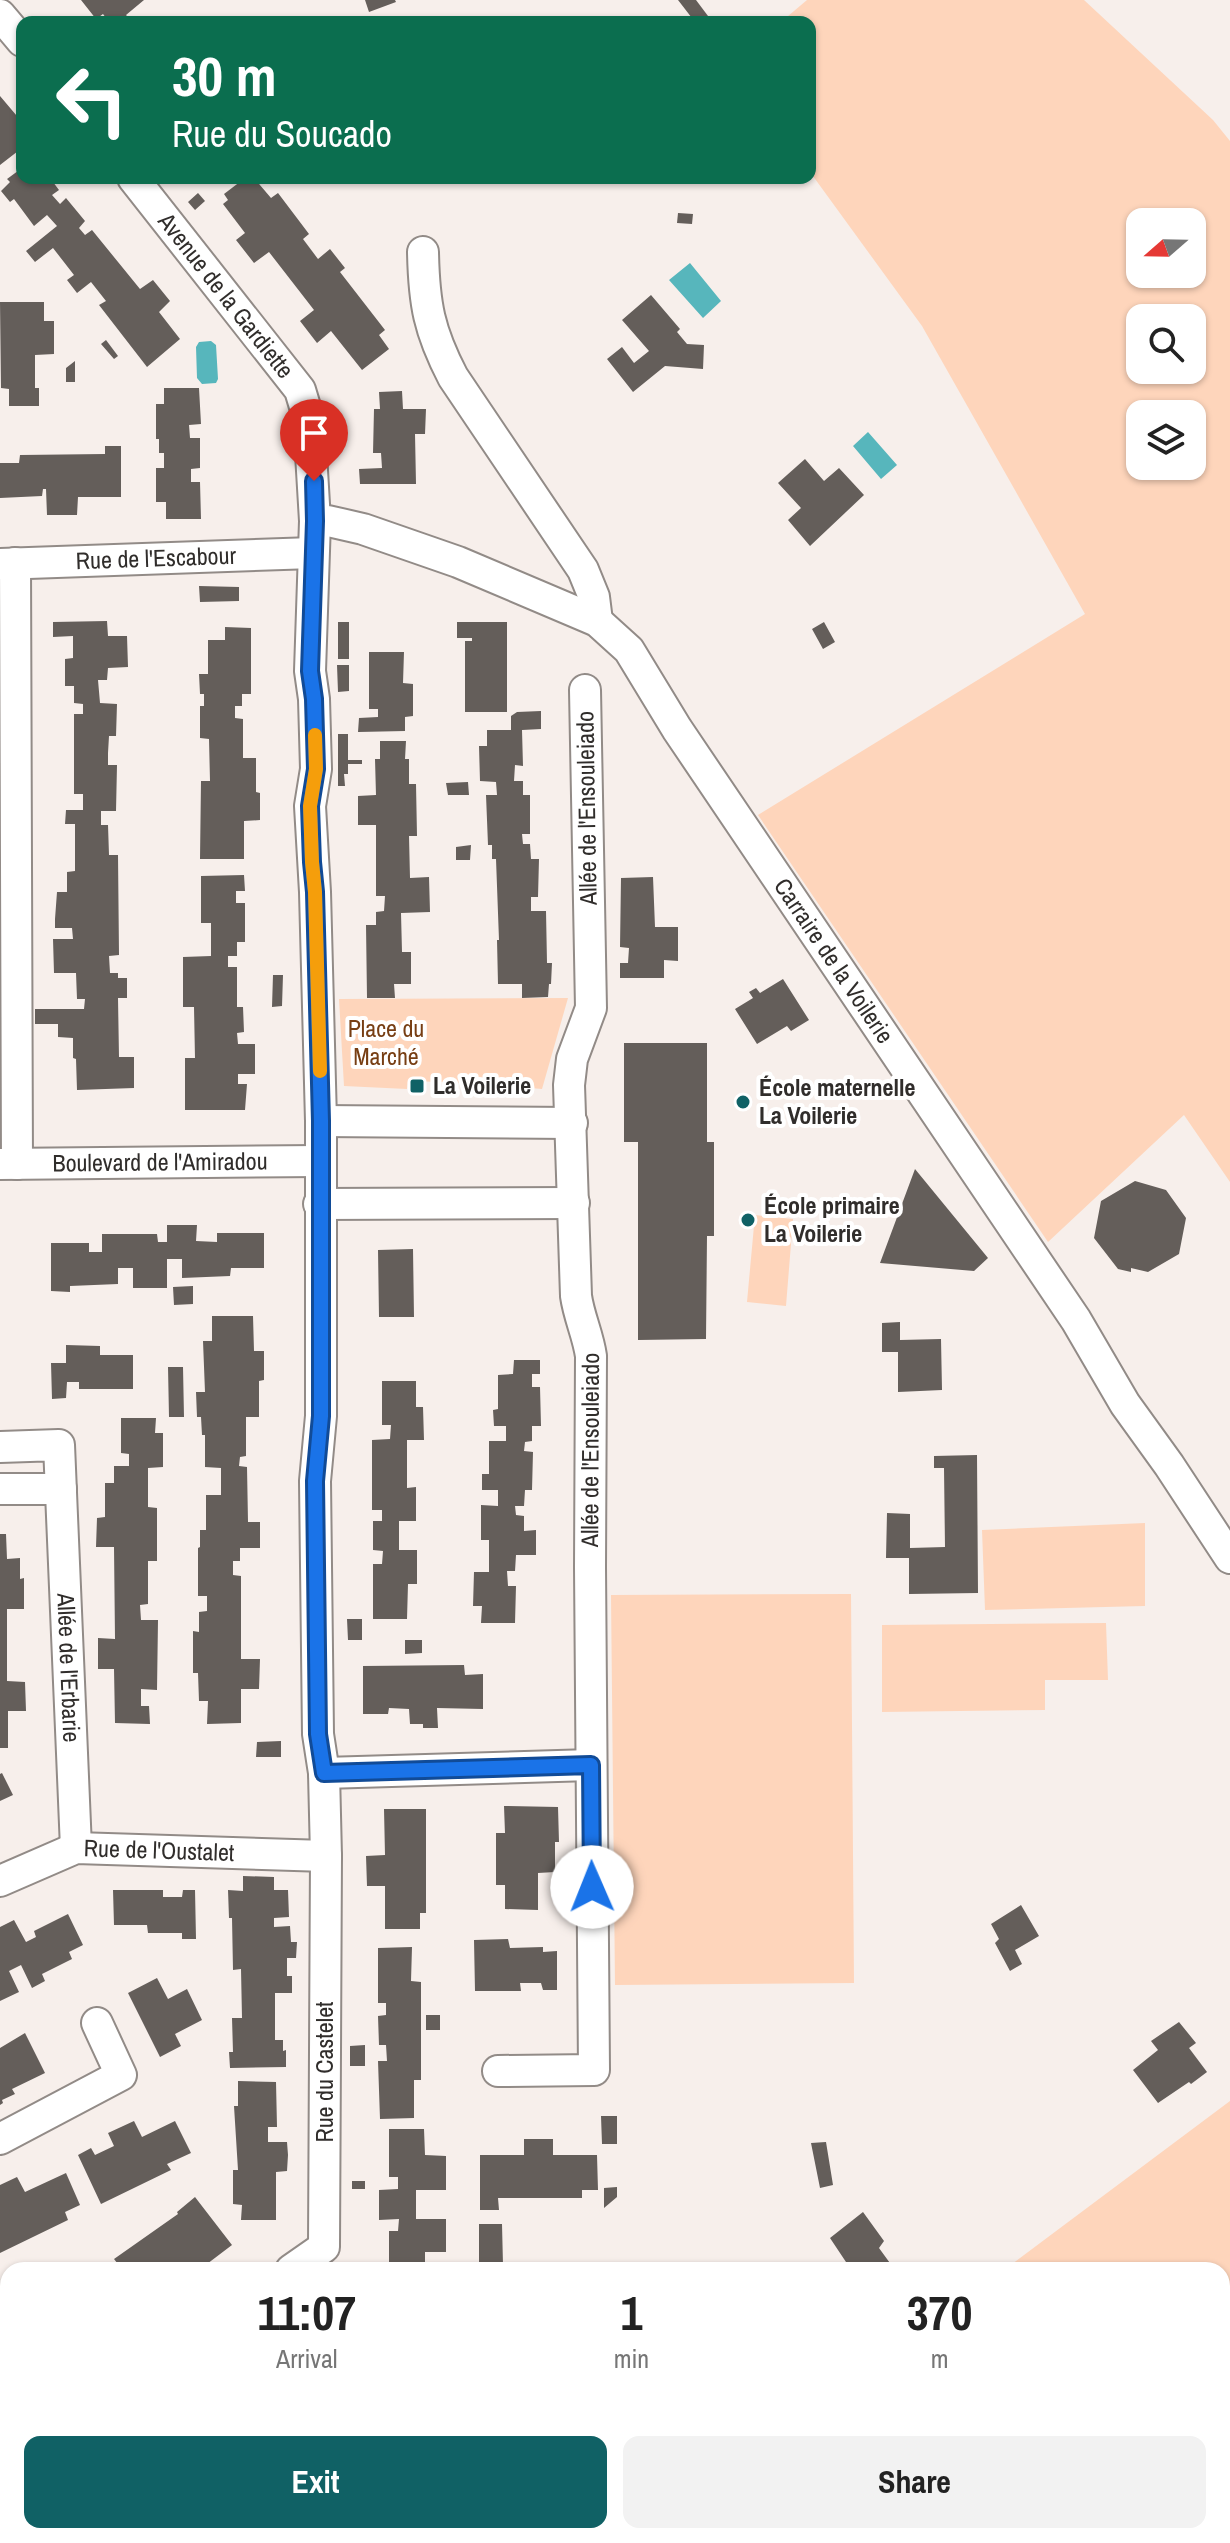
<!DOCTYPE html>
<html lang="en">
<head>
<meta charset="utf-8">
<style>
  :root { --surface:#fff; --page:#f2f2f2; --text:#222; --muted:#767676; --accent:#106165 }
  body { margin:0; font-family:"Archivo Narrow",sans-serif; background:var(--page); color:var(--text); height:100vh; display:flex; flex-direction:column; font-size:30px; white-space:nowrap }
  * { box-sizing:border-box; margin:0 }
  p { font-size:26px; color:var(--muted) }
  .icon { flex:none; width:44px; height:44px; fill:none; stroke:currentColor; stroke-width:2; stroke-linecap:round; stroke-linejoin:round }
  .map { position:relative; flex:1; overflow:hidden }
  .panel { position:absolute; left:0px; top:2262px; width:1230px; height:282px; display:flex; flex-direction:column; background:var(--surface); border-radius:24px 24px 0 0; box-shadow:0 2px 6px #0004 }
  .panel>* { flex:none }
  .top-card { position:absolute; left:16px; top:16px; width:800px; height:168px; border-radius:16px; box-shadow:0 2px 6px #0004; background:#0b6e4f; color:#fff; overflow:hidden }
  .needle { width:52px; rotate:250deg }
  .controls { position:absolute; left:1126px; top:208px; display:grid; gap:16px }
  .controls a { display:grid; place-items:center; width:80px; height:80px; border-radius:16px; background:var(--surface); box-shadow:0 2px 6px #0004; font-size:40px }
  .pin { position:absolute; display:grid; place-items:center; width:68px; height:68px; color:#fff; margin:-82px -34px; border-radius:50% 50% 50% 0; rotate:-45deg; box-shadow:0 0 8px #0007 }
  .pin .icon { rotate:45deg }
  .me { position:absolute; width:88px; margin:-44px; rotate:359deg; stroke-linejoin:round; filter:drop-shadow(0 0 6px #0008) }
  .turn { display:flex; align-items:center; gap:28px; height:168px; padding:0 24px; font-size:36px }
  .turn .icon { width:104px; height:104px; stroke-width:2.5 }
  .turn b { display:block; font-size:56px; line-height:68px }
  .eta { display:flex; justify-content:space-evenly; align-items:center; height:136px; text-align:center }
  .eta b { font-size:48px; font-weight:700; line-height:56px }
  .button { display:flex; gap:16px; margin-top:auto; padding:16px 24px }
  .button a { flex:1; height:92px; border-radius:16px; background:var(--accent); color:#fff; font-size:32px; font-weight:700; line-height:92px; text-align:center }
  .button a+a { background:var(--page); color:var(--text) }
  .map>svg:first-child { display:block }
  .green { fill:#fed5bb; fill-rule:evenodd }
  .water { fill:#57b6bc }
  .building { fill:#645e5a }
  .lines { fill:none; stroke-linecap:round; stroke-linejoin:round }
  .street-casing { stroke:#928b87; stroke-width:34 }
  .street { stroke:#fff; stroke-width:30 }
  .route-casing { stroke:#114b97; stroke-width:20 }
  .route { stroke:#1a73e8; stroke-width:14 }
  .slow { stroke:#f59e0b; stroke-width:14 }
  .poi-dot { fill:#106165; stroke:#fff; stroke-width:3 }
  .labels { text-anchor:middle; stroke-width:8; stroke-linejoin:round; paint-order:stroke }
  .street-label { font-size:24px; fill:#302d2b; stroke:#fff }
  .park-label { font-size:24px; fill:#773e13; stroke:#fff }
  .poi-label { font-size:24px; font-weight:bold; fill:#302d2b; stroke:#fff; text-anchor:start }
</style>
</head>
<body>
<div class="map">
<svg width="1230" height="2543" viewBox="0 0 1230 2543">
  <rect width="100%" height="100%" fill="#f7efeb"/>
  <path class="green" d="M807,0H1084L1213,120L1230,141V1182L1184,1115L1048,1242L758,815L1085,614L922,326L810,172V22H781ZM1192,222V274H1140V222ZM1140,318H1192V370H1140ZM1192,414V466H1140V414Z
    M568,998L542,1089L473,1083L408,1081L407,1089L344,1086L339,999Z
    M755,1215L793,1219L786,1306L747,1302Z
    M1145,1523V1606L985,1610L982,1530Z
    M851,1594L854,1983L615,1985L611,1595Z
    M1106,1623L1108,1680H1045V1710L882,1712V1625Z
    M1230,2101V2543H606L615,2536H1222V2270H1004Z"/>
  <path class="water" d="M690,263L721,301L703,318L669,280Z
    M211,341L216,345L218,379L216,383L202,384L197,378L196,347L199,342Z
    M868,432L897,465L881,479L853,446Z"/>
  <path class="building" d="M81,0H144L126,15L132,22H109L103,14L96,19Z
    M365,0H395L396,2L369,12Z
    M678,0H696L711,20L708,22H695Z
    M0,96L22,122V148L0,165Z
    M22,168V178H50L59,190L52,195L60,204L66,198L85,221L79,228L85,235L92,230L140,289L153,280L170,301L159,312L180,339L147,367L99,305L106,301L91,282L77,293L67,280L74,275L53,248L35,262L26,251L57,226L47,215L34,226L14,199L10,202L1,191L10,182L7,179Z
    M245,178H254L271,198L278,193L309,234L303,239L318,259L330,249L345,268L340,272L385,330L379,335L389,349L362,370L331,331L317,343L300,321L314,310L269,252L254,263L236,240L245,233L223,204L228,200L224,194Z
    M198,193L205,201L195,210L188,202Z
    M678,213L693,214L692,224L677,223Z
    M651,295L680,329L677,332L687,344L704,345L703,369L665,366L633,392L607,359L622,347L634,363L649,351L622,320Z
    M0,302H44V321H54V354L35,355V388H39V406H9V389L1,388Z
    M106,340L118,356L114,359L101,344Z
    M75,361V382H66V368Z
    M164,388H199L201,424L189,425L190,438H200V468L191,469V482H200L201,519H166V502H156V468H164V453H159V439H156V404H164Z
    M402,391L403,409H426L425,434H415L416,484H360L359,469L382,468L381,453H373L374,409H380L379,392Z
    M105,446H121V497H78L77,515H47L46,489H43L42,496L0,498V463H19L20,455L105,454Z
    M805,459L824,481L839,468L864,495L810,546L788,520L801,508L778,483Z
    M199,586L239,587V601L200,602Z
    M107,621L108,636H127L128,667L108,668L107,680H98L100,703L117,704L116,736H109L108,753V765H117L116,811H101V825H108L109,855H118L119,955L109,956L110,973H118V978H127V998H118L119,1057H134V1088L77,1090L76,1059L73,1058V1038L58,1037V1024H35V1009H84L85,999H77L76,973H54L53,939H73L72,928H55V919L57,892H67V872L75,871V824H65L66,810H83V794H74V714H83V704L74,703V686H65V659L73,658V636L53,637V622Z
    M338,622H349V659H338Z
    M457,622H507V712H465V641H472V638H457Z
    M824,622L835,642L823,649L812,629Z
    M225,627L251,628V694H242V706H235V718L243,719V758H256V792L260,793V820L244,821V859H200L201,781H210L209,739L200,738V706H204V694H200L199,674H208V640H225Z
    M369,652H404L403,683L413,684V716L405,717V731L358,732L359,718L378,717V709H369Z
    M337,665H349V691L338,692Z
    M541,711V729L522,730L523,766L515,765L514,781H523V795H530V834H522L523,844H530L531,859H539L538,897H531V911H546L547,963H552L551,984H549L548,997L522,998V984H498L497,940H499L496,859H492V845H488L486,795H497L496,782L480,781L479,746H487V730H511V716L517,712Z
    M338,734H348V760H362V764H348V774H344L345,786H338Z
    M380,741H406L405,759H409V784H416L417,836H409L410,878L429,877L430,912L401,913L402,952H411V984H394L395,998H367L366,925H376V912L384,911L385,896H376V825H358V796L376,795L375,759H380Z
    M468,782L469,795H448L446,783Z
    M471,845L470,860H456V847Z
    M244,875L245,891H236V903H245V942H237V956H228V967H237V1007H243L244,1032L237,1033L238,1044H255V1074H238V1084H247L245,1110H185V1058H195L194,1007H183V957L211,956V923H201V876Z
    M653,877L655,927H678V961L664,960V978H620V963H628L629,948L620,947L621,878Z
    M273,975H283L282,1006L272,1007Z
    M783,979L809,1020L791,1031L787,1026L757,1044L735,1009L753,998L749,992L756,988L760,993Z
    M624,1043H707V1142H714V1236H707L706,1339L638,1340V1142H624Z
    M915,1169L988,1258L974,1271L880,1263Z
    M1135,1181L1166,1190L1186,1218L1179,1254L1148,1272L1131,1268V1272L1118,1269L1094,1238L1101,1201Z
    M167,1225H197L196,1241L217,1242V1233H264V1268H231L230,1276L182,1278V1259H167V1288H133V1268H118V1284L70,1286V1292L51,1291V1243H89V1252H102V1234H157L158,1242H167Z
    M413,1249L414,1317H379L378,1250Z
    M193,1286V1304L174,1305L173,1287Z
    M212,1316H253L254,1351H264V1380L259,1381V1417H246V1456L240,1457L239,1466L247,1467L248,1522H260V1548H240V1561H233V1575L241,1576V1659H260L259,1689H241V1723L207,1724L208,1701H199L198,1673H193V1631L199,1632V1612L207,1611V1596H198V1548L200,1547V1530H206V1495H221V1468L205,1467V1435H202L201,1417H197L196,1392H205L203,1341H212Z
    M900,1322V1340L941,1339L942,1390L898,1392V1352H882V1323Z
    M66,1345L100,1346V1355H133V1389H79V1382H67L66,1398L52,1399L51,1363H66Z
    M514,1360H540V1374H532V1387H540L541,1426H532V1441L525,1442L524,1451L533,1452L532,1490H525L524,1506H515L516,1515L524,1516V1531L536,1530V1555H516L515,1571H507L508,1586H516L515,1623H481L482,1606H473L474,1572H489V1540H481V1505L498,1506V1490H482V1474H489V1441H506V1426H494L493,1410L498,1409V1375L513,1374Z
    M168,1367H183L184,1417H169Z
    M382,1381H416V1407H423L424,1440H407V1488L416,1487V1521H399V1550H417V1584H408L407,1619H373V1564H382L383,1551L373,1550V1521H382V1510H372V1440L390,1439L391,1425H382Z
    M121,1418H156L155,1433H163V1467L148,1468V1507L157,1508V1561H148V1604L140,1605L141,1620H158L157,1690L141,1689V1706H149L150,1724L115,1723L114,1669H98V1638L115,1639L114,1547H96L97,1518L105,1517V1483H114V1466H129V1454L121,1453Z
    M977,1455L978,1593L909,1594V1558H886L887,1513L910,1514V1548L945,1547L944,1468H934V1456Z
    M0,1534H6L7,1559L20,1558V1579L24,1578V1609H7V1681L25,1682L26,1711H8V1748H0Z
    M347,1619H362V1640H348Z
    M405,1640H422V1653L405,1654Z
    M464,1665L465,1675L483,1674V1709L437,1708L438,1728H423V1724H410L409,1709L389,1708L388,1714H363V1666Z
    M281,1741V1757H256L257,1742Z
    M2,1773L13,1795L0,1801V1774Z
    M504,1806L558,1807L559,1842H555V1872L538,1873V1910L505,1909V1885H496V1833H505Z
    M384,1809H426V1913H420V1929H385V1886H367L366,1856L385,1855Z
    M243,1876L274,1877V1890H288L289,1917L274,1918V1927L290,1926L291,1942H297L296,1958H287V1976H292V1993H275V2040H283V2051L286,2050V2067L230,2068L229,2052H233L232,2018H242L241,1969L233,1970L232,1918H229L228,1890L243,1891Z
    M113,1890H163V1897H182L183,1890H195L196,1939H182V1933H148L147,1925H114Z
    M1021,1905L1039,1936L1015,1950L1022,1964L1010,1971L995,1943L999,1939L991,1924Z
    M68,1914L83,1945L69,1952L72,1959L42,1974L45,1981L32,1988L21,1965L9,1971L19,1992L0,2001V1927L14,1920L26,1942L36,1937L34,1931Z
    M508,1939L510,1948L543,1947V1952L557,1951V1990H543L541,1983H520L521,1991H475L474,1940Z
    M412,1947L411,1981L421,1982V2080H414V2118L380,2119L378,2061H387L386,2045H379L378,2016L386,2015V2003H378V1948Z
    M157,1978L168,1999L187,1989L202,2020L175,2034L181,2046L160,2057L128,1993Z
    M426,2015H440V2030H426Z
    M1179,2022L1196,2043L1189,2048L1207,2072L1191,2084L1189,2082L1158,2103L1133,2070L1158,2050L1151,2041Z
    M25,2033L45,2073L12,2089L15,2094L2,2100L3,2103L0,2105V2048Z
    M365,2045V2066H350V2046Z
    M238,2081L276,2082L277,2127H268V2142H287L288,2155L287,2171L276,2172V2220H241L242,2205L233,2204V2170H238L234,2106H238Z
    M601,2116H617V2144H602Z
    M134,2121L142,2137L175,2121L191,2153L167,2164L171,2170L101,2204L78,2155L91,2148L95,2155L114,2146L108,2133Z
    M389,2129H424L425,2155L446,2156V2190H416V2219H446V2252H425V2270H389V2231H398L399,2219L379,2220V2190L398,2189V2177H389Z
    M524,2139H553V2155H597L598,2190H582V2198H498L499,2210H480V2155H524Z
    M826,2142L833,2185L820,2188L811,2143Z
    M66,2173L80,2205L65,2212L68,2220L0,2253V2185L17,2177L25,2192Z
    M352,2181H365V2189H352Z
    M617,2187V2197L604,2208V2188Z
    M195,2197L232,2245L203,2267L204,2270H119L121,2268L114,2259L178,2214L177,2212Z
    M863,2212L884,2241L879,2248L895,2270L844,2268L848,2265L830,2238Z
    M479,2224H502L503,2265L479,2266Z
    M8,2332V2386L5,2388L0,2381V2338Z
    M37,2536H103L94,2543H27Z
    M115,2536H147L137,2543H120Z"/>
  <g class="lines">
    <defs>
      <g id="street">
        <path d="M0,15L22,41"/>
        <path id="s1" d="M133,178L300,390L309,420L315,521L310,671L314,699L316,769L310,806L315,892L321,1121V1416L315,1481L318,1734L324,1773L326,1856L324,2247L291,2270"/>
        <path d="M423,252C424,304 429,331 453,377L583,570L594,597L597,621"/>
        <path id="s2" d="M315,521H328L363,529L458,562L597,621L629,650L677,729L1076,1320L1125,1404L1169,1465L1230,1558"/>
        <path d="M15,563L17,1164"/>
        <path id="s3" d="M0,564L313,553"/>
        <path d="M321,1121L572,1123"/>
        <path id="s4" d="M0,1164L320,1161"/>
        <path d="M319,1204L574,1203"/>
        <path id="s5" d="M0,1447L59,1445L76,1848"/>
        <path d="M0,1489H61"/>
        <path d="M324,1773L591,1765"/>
        <path id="s6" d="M0,1881L76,1848L326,1856"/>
        <path id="s7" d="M498,2071L594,2070L590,1567L591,1356C588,1335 579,1317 576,1296L569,1085L572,1059L591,1008L585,690"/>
        <path d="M0,2139L121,2075L97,2023"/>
        <path d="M0,2489L8,2483"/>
        <path d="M498,2536L504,2543"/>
      </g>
    </defs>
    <use href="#street" class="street-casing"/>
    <use href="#street" class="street"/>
  </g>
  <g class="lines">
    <defs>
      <path id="route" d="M314,481L315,521L310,671L314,699L316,769L310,806L312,862L315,892L321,1121V1416L315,1481L318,1734L324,1773L591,1765L592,1887"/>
    </defs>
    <use href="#route" class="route-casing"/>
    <use href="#route" class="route"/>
    <path class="slow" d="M315,735L316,769L310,806L312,862L315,892L320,1071"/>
  </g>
  <g class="poi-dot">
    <rect x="409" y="1078" width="16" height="16" rx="4"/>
    <circle cx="743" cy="1102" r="8"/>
    <circle cx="748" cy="1220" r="8"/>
  </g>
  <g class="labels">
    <g class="street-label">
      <text dy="8" stroke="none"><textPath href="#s1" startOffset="150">Avenue de la Gardiette</textPath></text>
      <text dy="8" stroke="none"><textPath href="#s3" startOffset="156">Rue de l'Escabour</textPath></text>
      <text transform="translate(587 808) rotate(-91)" y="8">Allée de l'Ensouleiado</text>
      <text dy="8" stroke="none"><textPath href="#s2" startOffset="716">Carraire de la Voilerie</textPath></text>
      <text dy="8" stroke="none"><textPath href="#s4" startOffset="160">Boulevard de l'Amiradou</textPath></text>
      <text dy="8" stroke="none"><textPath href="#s7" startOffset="716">Allée de l'Ensouleiado</textPath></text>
      <text dy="8" stroke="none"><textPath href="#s5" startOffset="282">Allée de l'Erbarie</textPath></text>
      <text dy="8" stroke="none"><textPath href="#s6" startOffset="166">Rue de l'Oustalet</textPath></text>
      <text transform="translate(325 2072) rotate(-90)" y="8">Rue du Castelet</text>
    </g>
    <g class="park-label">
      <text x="386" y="1037">Place du<tspan x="386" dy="28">Marché</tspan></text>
    </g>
    <g class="poi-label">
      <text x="433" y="1094">La Voilerie</text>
      <text x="759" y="1096">École maternelle<tspan x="759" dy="28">La Voilerie</tspan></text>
      <text x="764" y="1214">École primaire<tspan x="764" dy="28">La Voilerie</tspan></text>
    </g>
  </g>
</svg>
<div class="controls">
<a><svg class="needle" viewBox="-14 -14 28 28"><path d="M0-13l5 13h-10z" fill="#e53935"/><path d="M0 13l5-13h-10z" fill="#767676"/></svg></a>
<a><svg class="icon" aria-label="search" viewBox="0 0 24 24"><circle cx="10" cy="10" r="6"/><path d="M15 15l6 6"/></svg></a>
<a><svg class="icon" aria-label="layers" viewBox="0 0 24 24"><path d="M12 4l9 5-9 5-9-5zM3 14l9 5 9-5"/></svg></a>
</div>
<div class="pin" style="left:314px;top:481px;background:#d93025"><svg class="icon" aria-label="arrive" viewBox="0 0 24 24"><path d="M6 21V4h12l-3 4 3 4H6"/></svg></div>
<svg class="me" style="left:592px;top:1887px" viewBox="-20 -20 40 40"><circle r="19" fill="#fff"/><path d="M0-13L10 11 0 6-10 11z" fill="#1a73e8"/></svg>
<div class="top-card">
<div class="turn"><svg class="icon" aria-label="left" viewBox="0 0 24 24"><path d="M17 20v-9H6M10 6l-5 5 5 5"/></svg><div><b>30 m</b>Rue du Soucado</div></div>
</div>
<section class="panel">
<div class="eta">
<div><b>11:07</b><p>Arrival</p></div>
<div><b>1</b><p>min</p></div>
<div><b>370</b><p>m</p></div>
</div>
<div class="button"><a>Exit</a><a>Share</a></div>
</section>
</div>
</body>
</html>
